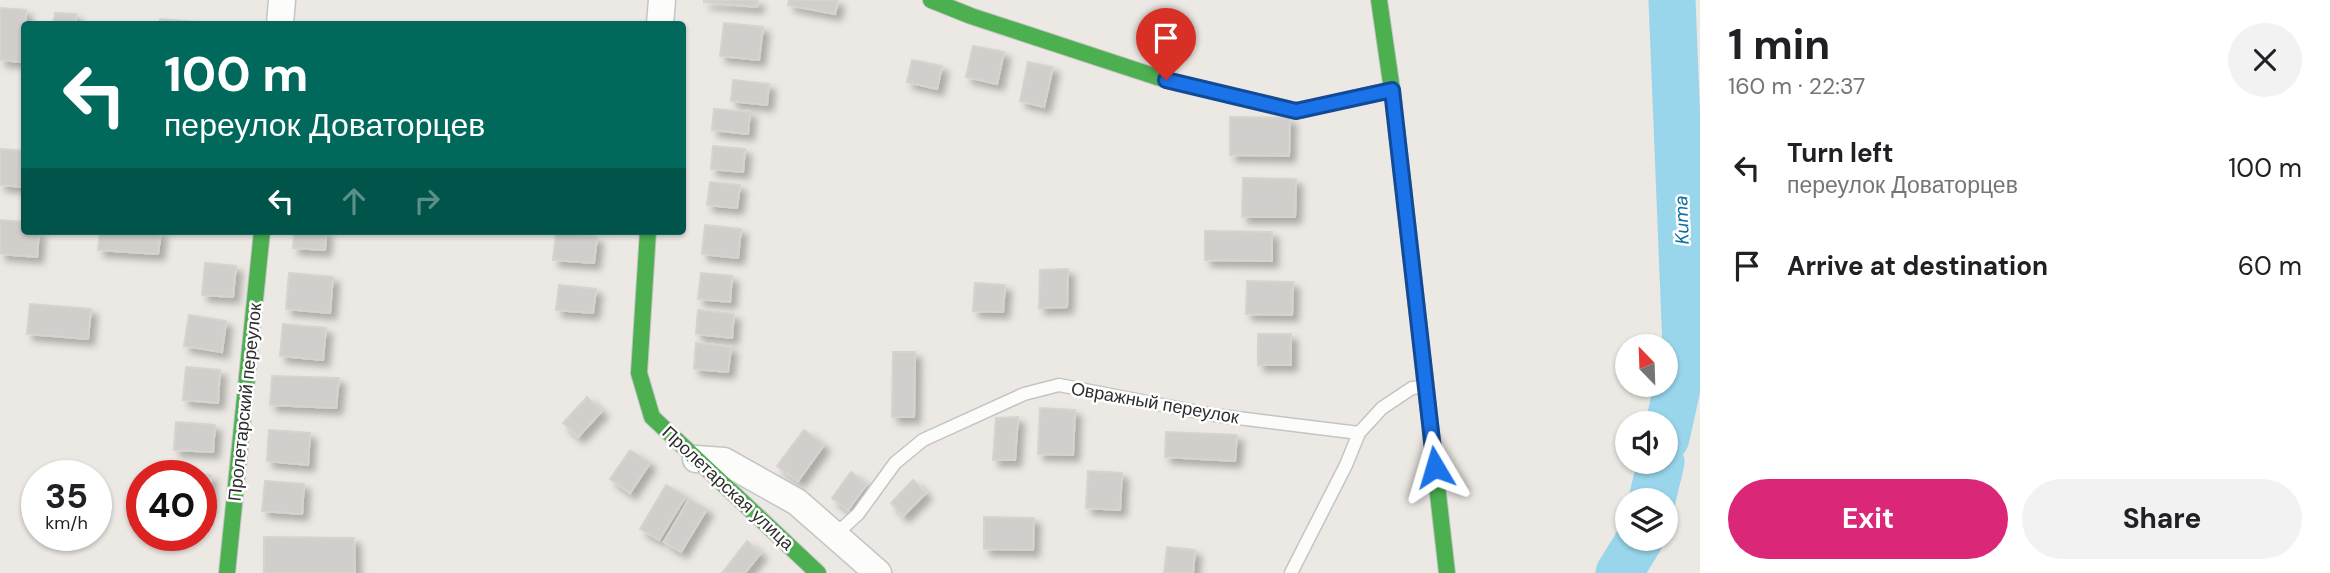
<!DOCTYPE html>
<html lang="en">
<head>
<meta charset="utf-8">
<style>
  :root { --surface:#fff; --page:#f2f2f2; --text:#202124; --muted:#757577; --accent:#db2777 }
  body { margin:0; font-family:"DM Sans",sans-serif; background:var(--page); color:var(--text); height:100vh; display:flex; flex-direction:column; font-size:26px; white-space:nowrap }
  * { box-sizing:border-box; margin:0 }
  p { font-size:23px; color:var(--muted) }
  .icon { flex:none; width:38px; height:38px; fill:none; stroke:currentColor; stroke-width:2; stroke-linecap:round; stroke-linejoin:round }
  .map { position:relative; flex:1; overflow:hidden }
  .panel { display:flex; flex-direction:column; background:var(--surface); width:630px }
  .panel>* { flex:none }
  .guide { position:absolute; left:21px; top:21px; width:665px; height:214px; border-radius:7px; box-shadow:0 2px 5px #0004; background:#00695c; color:#fff; overflow:hidden }
  .needle { width:46px; rotate:337deg }
  .buttons { position:absolute; left:1615px; top:334px; display:grid; gap:14px }
  .buttons a { display:grid; place-items:center; width:63px; height:63px; border-radius:50%; background:var(--surface); box-shadow:0 2px 5px #0004; font-size:35px }
  .speed { position:absolute; left:21px; top:460px; display:flex; gap:14px; font-size:35px; font-weight:700; text-align:center }
  .speed>* { display:grid; place-content:center; width:91px; height:91px; border-radius:50%; background:var(--surface); box-shadow:0 2px 5px #0004; line-height:1 }
  .speed small { font-size:18px; font-weight:400 }
  .speed .limit { border:10px solid #d22; background:#fff; color:#111 }
  .pin { position:absolute; display:grid; place-items:center; width:60px; height:60px; color:#fff; margin:-72px -30px; border-radius:50% 50% 50% 0; rotate:-45deg; box-shadow:0 0 7px #0007 }
  .pin .icon { rotate:45deg }
  .me { position:absolute; width:77px; margin:-38px; rotate:353deg; stroke-linejoin:round; filter:drop-shadow(0 0 5px #0008) }
  .turn { display:flex; align-items:center; gap:24px; height:147px; padding:0 28px; font-size:32px }
  .turn .icon { width:91px; height:91px; stroke-width:2.5 }
  .turn b { display:block; font-size:49px; line-height:60px }
  .lanes { display:flex; align-items:center; height:66px; padding:0 28px; background:#0003; justify-content:center; gap:35px; direction:ltr }
  .lanes .off { opacity:.35 }
  .round { display:grid; place-items:center; flex:none; width:74px; height:74px; border-radius:37px; background:var(--page) }
  .overview { display:flex; align-items:center; justify-content:space-between; height:119px; padding:0 28px }
  h1 { font-size:42px; font-weight:700; line-height:52px }
  .button { display:flex; gap:14px; margin-top:auto; padding:14px 28px }
  .button a { flex:1; height:80px; border-radius:42px; background:var(--accent); color:#fff; font-size:28px; font-weight:700; line-height:80px; text-align:center }
  .button a+a { background:var(--page); color:var(--text) }
  ul { padding:0; list-style:none }
  li { display:flex; align-items:center; gap:21px; height:98px; padding:0 28px }
  li div { flex:1 }
  li b { display:block; font-size:26px }
  li em { font-style:normal }
  main { display:flex; flex:1; min-height:0 }
  .map>svg:first-child { display:block }
  .lines { fill:none; stroke-linecap:round; stroke-linejoin:round }
  .river { stroke:#99d6ec; stroke-width:47 }
  .building { fill:#d1cecb; stroke:#d7d4d0; stroke-width:2; filter:url(#shadow) }
  .lane-casing { stroke:#c5c4c5; stroke-width:15 }
  .street-casing { stroke:#c5c4c5; stroke-width:29 }
  .fast-casing { stroke:#c5c4c5; stroke-width:18 }
  .lane { stroke:#fcfcfb; stroke-width:12 }
  .street { stroke:#fcfcfb; stroke-width:26 }
  .fast { stroke:#4caf50; stroke-width:16 }
  .route-casing { stroke:#114b97; stroke-width:18 }
  .route { stroke:#1a73e8; stroke-width:12 }
  .labels { text-anchor:middle; stroke-width:5; stroke-linejoin:round; paint-order:stroke }
  .street-label { font-size:18px; fill:#2e2e2e; stroke:#fff }
  .water-label { font-size:19px; font-style:italic; fill:#0d6fa3; stroke:#fff }
</style>
</head>
<body>
<main>
<div class="map">
<svg width="1700" height="573" viewBox="0 0 1700 573">
  <defs>
    <filter id="shadow"><feDropShadow dx="6" dy="6" stdDeviation="3.5" flood-color="#0004"/></filter>
  </defs>
  <rect width="100%" height="100%" fill="#ece8e4"/>
  <g class="lines">
    <path class="river" d="M1666,438L1686,347L1672,0
      M1652,500L1661,462
      M1619,573L1640,539"/>
  </g>
  <path class="building" d="M704,0H758L757,7L704,2Z
    M789,0H838L835,14L788,5Z
    M0,8L26,10L22,62L0,60Z
    M55,13L76,14L75,24H53Z
    M160,19L195,22V24H160Z
    M724,23L763,27L759,60L720,56Z
    M973,46L1004,52L997,84L966,77Z
    M912,60L942,66L937,89L907,82Z
    M1028,62L1053,67L1044,107L1020,101Z
    M733,80L769,84L767,105L731,101Z
    M714,109L750,112L748,134L712,130Z
    M1230,117L1290,118L1289,156L1230,155Z
    M713,146L745,149L743,172L711,169Z
    M0,149L24,151V187L0,185Z
    M1243,178L1296,179L1295,217H1242Z
    M710,182L740,185L737,208L707,205Z
    M0,220L24,222V231H39L37,257L0,254Z
    M705,225L741,229L738,258L702,254Z
    M100,231H161L158,254L98,250Z
    M294,231H326L325,250L293,248Z
    M1205,231L1272,232V261L1205,260Z
    M556,233L597,237L594,263L553,260Z
    M205,263L236,266L233,297L202,295Z
    M1068,269L1067,307L1039,308L1040,270Z
    M289,273L333,277L330,313L286,309Z
    M701,273L732,276L730,302L698,299Z
    M1247,281L1293,282L1292,315L1246,314Z
    M975,283L1005,285L1003,312L973,311Z
    M559,285L596,289L593,313L556,310Z
    M30,304L91,309L88,339L27,334Z
    M698,310L734,314L732,338L696,334Z
    M189,315L226,321L222,352L184,346Z
    M283,324L326,328L323,360L280,356Z
    M1258,334H1291V365H1258Z
    M696,343L731,347L728,372L694,369Z
    M893,352H915L914,417H892Z
    M186,367L220,370L218,403L183,400Z
    M272,376L339,378L336,408L270,405Z
    M587,397L602,411L578,437L563,423Z
    M1040,408L1075,410L1073,455L1038,454Z
    M1018,417L1015,460H993L996,418Z
    M176,422L215,425L213,452L174,450Z
    M269,430L310,433L308,465L267,461Z
    M804,430L824,445L798,481L777,466Z
    M1166,432L1237,435L1235,461L1165,457Z
    M630,450L650,463L630,493L610,479Z
    M1088,471L1122,473L1120,510L1086,508Z
    M176,472L211,475L209,508L201,507V476H176Z
    M851,472L867,484L848,510L832,498Z
    M913,480L926,493L903,516L891,503Z
    M265,481L304,484L302,514L262,511Z
    M666,485L686,496L659,540L640,529Z
    M689,499L707,509L681,552L664,542Z
    M984,517L1034,518L1033,550L984,549Z
    M264,537L354,538L355,573H264Z
    M747,541L761,553L745,573H722Z
    M1167,547L1195,550L1193,573H1164Z"/>
  <g class="lines">
    <defs>
      <path id="lane" d="M835,535L858,514L895,463L923,440L1024,394L1059,385L1214,415L1359,433
        M1291,573L1346,465L1359,433L1382,408L1412,388L1424,387"/>
      <path id="street" d="M280,24L282,0
        M660,24L662,0
        M696,459L724,461L797,502L878,573"/>
      <path id="fast" d="M931,0L971,16L1166,80L1296,111L1392,90
        M1379,0L1392,90L1447,573
        M648,231L639,373L652,417L818,573
        M227,573L262,231"/>
    </defs>
    <use href="#lane" class="lane-casing"/>
    <use href="#street" class="street-casing"/>
    <use href="#fast" class="fast-casing"/>
    <use href="#lane" class="lane"/>
    <use href="#street" class="street"/>
    <use href="#fast" class="fast"/>
  </g>
  <g class="lines">
    <defs>
      <path id="route" d="M1166,80L1296,111L1392,90L1435,467"/>
    </defs>
    <use href="#route" class="route-casing"/>
    <use href="#route" class="route"/>
  </g>
  <g class="labels">
    <g class="street-label">
      <text transform="translate(245 402) rotate(-84)" y="6">Пролетарский переулок</text>
      <text transform="translate(1155 403) rotate(10)" y="6">Овражный переулок</text>
      <text transform="translate(728 488) rotate(43)" y="6">Пролетарская улица</text>
    </g>
    <g class="water-label">
      <text transform="translate(1681 220) rotate(-92)" y="7">Kuma</text>
    </g>
  </g>
</svg>
<div class="buttons">
<a><svg class="needle" viewBox="-14 -14 28 28"><path d="M0-13l5 13h-10z" fill="#e53935"/><path d="M0 13l5-13h-10z" fill="#757577"/></svg></a>
<a><svg class="icon" aria-label="sound" viewBox="0 0 24 24"><path d="M4 9h4l5-4v14l-5-4H4zM17 9q2 3 0 6"/></svg></a>
<a><svg class="icon" aria-label="layers" viewBox="0 0 24 24"><path d="M12 4l9 5-9 5-9-5zM3 14l9 5 9-5"/></svg></a>
</div>
<div class="speed"><div>35<small>km/h</small></div><div class="limit">40</div></div>
<div class="pin" style="left:1166px;top:80px;background:#d93025"><svg class="icon" aria-label="arrive" viewBox="0 0 24 24"><path d="M6 21V4h12l-3 4 3 4H6"/></svg></div>
<svg class="me" style="left:1435px;top:467px" viewBox="-20 -20 40 40"><path d="M0-17L14 15 0 8-14 15z" fill="#1a73e8" stroke="#fff" stroke-width="4"/></svg>
<div class="guide">
<div class="turn"><svg class="icon" aria-label="left" viewBox="0 0 24 24"><path d="M17 20v-9H6M10 6l-5 5 5 5"/></svg><div><b>100 m</b>переулок Доваторцев</div></div>
<div class="lanes"><svg class="icon" aria-label="left" viewBox="0 0 24 24"><path d="M17 20v-9H6M10 6l-5 5 5 5"/></svg><svg class="icon off" aria-label="ahead" viewBox="0 0 24 24"><path d="M12 20V5M6 11l6-6 6 6"/></svg><svg class="icon off" aria-label="right" viewBox="0 0 24 24"><path d="M7 20v-9h11M14 6l5 5-5 5"/></svg></div>
</div>
</div>
<section class="panel">
<div class="overview"><div><h1>1 min</h1><p>160 m · 22:37</p></div><a class="round"><svg class="icon" aria-label="close" viewBox="0 0 24 24"><path d="M6 6l12 12M18 6L6 18"/></svg></a></div>
<ul>
<li><svg class="icon" aria-label="left" viewBox="0 0 24 24"><path d="M17 20v-9H6M10 6l-5 5 5 5"/></svg><div><b>Turn left</b><p>переулок Доваторцев</p></div><em>100 m</em></li>
<li><svg class="icon" aria-label="arrive" viewBox="0 0 24 24"><path d="M6 21V4h12l-3 4 3 4H6"/></svg><div><b>Arrive at destination</b></div><em>60 m</em></li>
</ul>
<div class="button"><a>Exit</a><a>Share</a></div>
</section>
</main>
</body>
</html>
